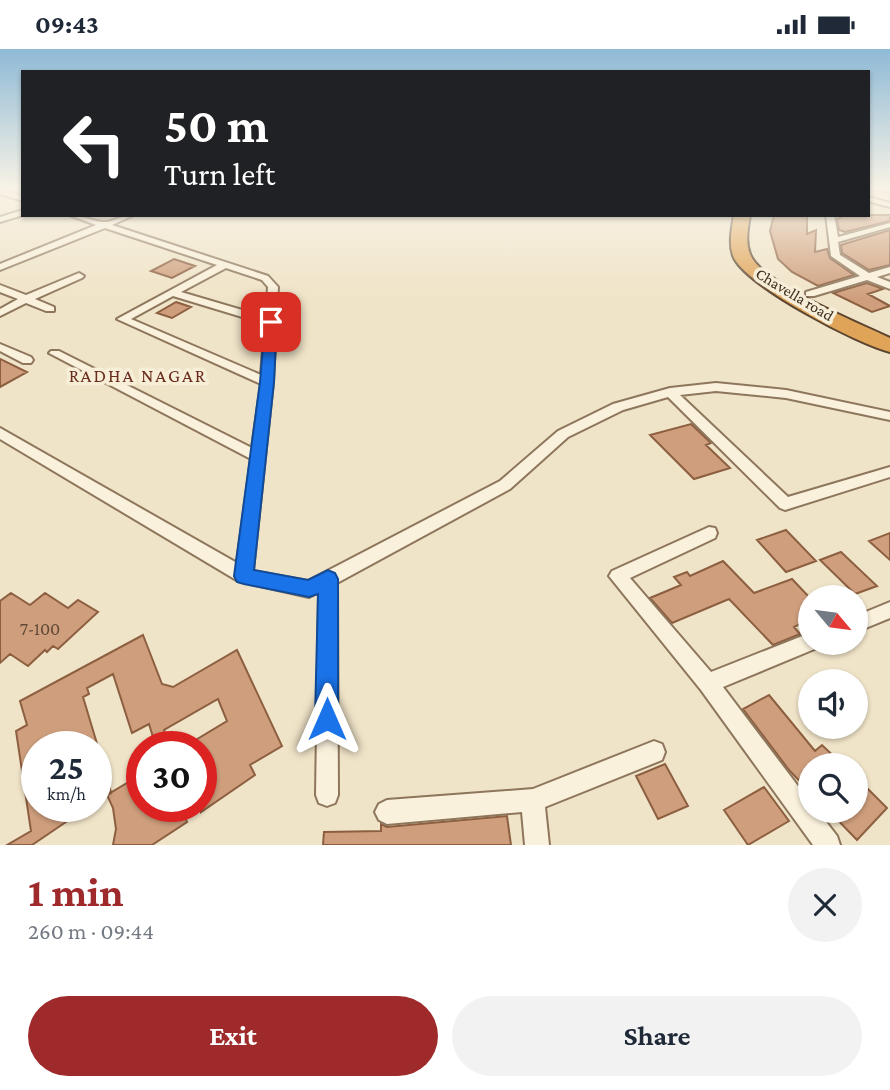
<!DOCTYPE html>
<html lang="en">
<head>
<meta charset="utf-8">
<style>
  :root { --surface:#fff; --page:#f2f2f3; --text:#1f2937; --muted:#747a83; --accent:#9e2a2b }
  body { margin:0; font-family:"Crimson Pro",serif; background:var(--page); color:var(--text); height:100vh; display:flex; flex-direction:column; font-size:26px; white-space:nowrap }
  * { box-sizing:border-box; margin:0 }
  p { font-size:23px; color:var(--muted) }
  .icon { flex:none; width:38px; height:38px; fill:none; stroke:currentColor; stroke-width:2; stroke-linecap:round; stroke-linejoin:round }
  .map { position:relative; height:796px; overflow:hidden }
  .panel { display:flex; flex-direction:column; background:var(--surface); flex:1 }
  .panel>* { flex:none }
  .top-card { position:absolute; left:21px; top:21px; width:849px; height:147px; border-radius:0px; box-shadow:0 2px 5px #0004; background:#202124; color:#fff; overflow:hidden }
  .needle { width:46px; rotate:119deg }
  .tools { position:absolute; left:798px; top:536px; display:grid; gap:14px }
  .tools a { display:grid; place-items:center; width:70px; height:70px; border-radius:50%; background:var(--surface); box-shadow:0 2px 5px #0004; font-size:35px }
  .speed { position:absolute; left:21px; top:682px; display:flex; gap:14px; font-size:35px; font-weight:700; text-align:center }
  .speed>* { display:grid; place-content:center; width:91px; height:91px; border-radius:50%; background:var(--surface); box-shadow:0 2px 5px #0004; line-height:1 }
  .speed small { font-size:18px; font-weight:400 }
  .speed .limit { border:10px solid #d22; background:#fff; color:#111 }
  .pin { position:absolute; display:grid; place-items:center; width:60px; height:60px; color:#fff; margin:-30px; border-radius:14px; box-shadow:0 4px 10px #0006 }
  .me { position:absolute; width:77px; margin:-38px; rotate:0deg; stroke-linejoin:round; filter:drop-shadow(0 0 5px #0008) }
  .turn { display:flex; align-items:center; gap:24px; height:147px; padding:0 28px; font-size:32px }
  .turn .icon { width:91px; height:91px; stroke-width:2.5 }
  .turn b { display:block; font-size:49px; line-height:60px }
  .round { display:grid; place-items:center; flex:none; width:74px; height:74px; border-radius:37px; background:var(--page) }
  .headline { display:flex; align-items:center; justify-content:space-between; height:119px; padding:0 28px }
  h1 { font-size:42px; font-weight:700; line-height:52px; color:var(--accent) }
  .primary-button { display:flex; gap:14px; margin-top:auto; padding:14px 28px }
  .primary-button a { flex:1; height:80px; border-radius:42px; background:var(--accent); color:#fff; font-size:28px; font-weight:700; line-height:80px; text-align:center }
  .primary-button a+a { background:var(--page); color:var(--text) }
  .status { display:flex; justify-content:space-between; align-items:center; height:49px; padding:0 35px; background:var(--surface); direction:ltr }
  .status svg { height:19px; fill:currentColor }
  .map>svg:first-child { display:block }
  .building { fill:#cf9f7d; stroke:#8d5f41; stroke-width:2 }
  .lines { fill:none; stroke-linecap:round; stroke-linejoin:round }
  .street-casing { stroke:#8d765c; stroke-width:4 }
  .highway-casing { stroke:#5b4430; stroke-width:4 }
  .street { fill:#faf1dc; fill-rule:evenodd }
  .highway { fill:#e0a458; fill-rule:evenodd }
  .route { fill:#1a73e8; stroke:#114b97; stroke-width:2 }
  .labels { text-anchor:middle; stroke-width:7; stroke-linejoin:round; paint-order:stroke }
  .far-street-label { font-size:16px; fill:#3d2e20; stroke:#f7eed8 }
  .near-number-label { font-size:18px; fill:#624a37 }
  .neighbourhood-label { font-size:19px; letter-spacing:2px; fill:#6b2e1e; stroke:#f7eed8 }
</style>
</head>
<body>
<div class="status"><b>09:43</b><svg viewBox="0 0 49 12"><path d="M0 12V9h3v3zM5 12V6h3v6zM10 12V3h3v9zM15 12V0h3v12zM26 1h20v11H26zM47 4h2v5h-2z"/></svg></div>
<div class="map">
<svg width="890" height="796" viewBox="0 0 890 796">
  <rect width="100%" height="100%" fill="#f0e4c8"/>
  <path class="building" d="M774,166H807V185L816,181L815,203L827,200L830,209L854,226L818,237L792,223L778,210L770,182Z
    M845,166H890V172L845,183L839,181L837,170Z
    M890,181V216L869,221L842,204L841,196Z
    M174,210L195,217L172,229L151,222Z
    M867,234L883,240L868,245L890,257L872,263L833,244Z
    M176,253L191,258L172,269L157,264Z
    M0,310L27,323L0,338Z
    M691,375L711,394L706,396L730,419L694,430L650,386Z
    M786,481L816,512L786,523L757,491Z
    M890,484V511L869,492Z
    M841,503L877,537L855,545L820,511Z
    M723,512L754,544L792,530L810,549V570L794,578L800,585L773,596L729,550L672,574L650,549L681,536L674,528L687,523L690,527Z
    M11,544L30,556L45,544L68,559L78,551L98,563L58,600L53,597L47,603L45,601L28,617L10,605L0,614V552Z
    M143,586L162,635L173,638L237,601L282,697L250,716L255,726L201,763V698H184L227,672L218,650L164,681L170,698H156L149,675L132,684L113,625L87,639L89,645L83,648L98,698H37V758H88L32,796H7L31,782L16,682L27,676L20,652Z
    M769,646L815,702L822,696L843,716H810V743L789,721L743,660Z
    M101,701L111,744L96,753V702Z
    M665,715L688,757L658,770L636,727Z
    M142,725V758H181L187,773L152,796H113L116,780L113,759L107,746Z
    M856,728L887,759L857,791L828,761H856Z
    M764,738L789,772L748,796L724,761Z
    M507,767L511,796H323L324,783L381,782V775L387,778Z"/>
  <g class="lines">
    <defs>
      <path id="street" d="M875,139H890V143L876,141Z
        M0,141L23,147V152L0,145Z
        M868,148L890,154V158L868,152Z
        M23,161V166L0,173V168Z
        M69,166C81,166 97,174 105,173C114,173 121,166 134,166L112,176L268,227L278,238L273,333L253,522L308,532L500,432L558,382L613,355L670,339L716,334L786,341L890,363V371L786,349L716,342L680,346L788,448L890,418V428L785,461L780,459L668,348L623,361L568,388L510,440L337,534L338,746L335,754L327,757L319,754L316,746L319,543L309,548L238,532L0,390V379L237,514L251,410L49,304L51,302H59L252,399L261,335L117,270L217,216L105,179L0,221V215L96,176ZM226,219L262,231L268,238L266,268L181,243ZM173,247L265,275L261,326L131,270Z
        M826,166H834L838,188L890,174V178L838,193L840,206L869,224L890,218V224L877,228L890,233V240L867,231L814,247H806V243L860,227L831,207Z
        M79,224L84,227L82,229L35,250L54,258V262H46L26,254L0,267V260L18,250L0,243V236L26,246Z
        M0,295L31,308L33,311L31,314H23L0,302Z
        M709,478L715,479L717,484L715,489L630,529L711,623L810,584V593H819L817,599L723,638L810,753V761H817L837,787L840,796H813L701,641L609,527L612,522Z
        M890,553V569L856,583V567Z
        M654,692L662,695L665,703L662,711L545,758L549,796H525L522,763L387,775L379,771L375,763L379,755L387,751L533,740Z"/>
      <path id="highway" d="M734,166H750C748,179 745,193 750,205C761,235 859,274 890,289V303C857,295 749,238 734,209C728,196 732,179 734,166Z"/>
    </defs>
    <use href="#street" class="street-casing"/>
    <use href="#highway" class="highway-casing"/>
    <use href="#street" class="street"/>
    <use href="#highway" class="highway"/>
  </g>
  <linearGradient id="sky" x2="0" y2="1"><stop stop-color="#8fbad6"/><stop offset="0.56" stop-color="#f8f3e6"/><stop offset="1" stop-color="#f8f3e6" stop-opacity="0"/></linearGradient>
  <rect width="890" height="250" fill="url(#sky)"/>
  <path class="route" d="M271,270L277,273L274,333L254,521L308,531L328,521L335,524L338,530V670L335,679L327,682L318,679L315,670L318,545L309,548L244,535L237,533L234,527L260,333L265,273Z"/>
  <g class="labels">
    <g class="far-street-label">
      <text transform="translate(795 245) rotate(31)" y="6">Chavella road</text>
    </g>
    <g class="near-number-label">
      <text x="40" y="586">7-100</text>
    </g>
    <g class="neighbourhood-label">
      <text x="138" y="333">RADHA NAGAR</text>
    </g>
  </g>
</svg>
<div class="tools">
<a><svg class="needle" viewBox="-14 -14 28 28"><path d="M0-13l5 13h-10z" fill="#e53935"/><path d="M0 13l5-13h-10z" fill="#747a83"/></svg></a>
<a><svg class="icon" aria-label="sound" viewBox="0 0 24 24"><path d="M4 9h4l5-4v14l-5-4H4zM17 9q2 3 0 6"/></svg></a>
<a><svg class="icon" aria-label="search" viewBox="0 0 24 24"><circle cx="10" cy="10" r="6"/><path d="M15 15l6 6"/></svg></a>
</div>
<div class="speed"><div>25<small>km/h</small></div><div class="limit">30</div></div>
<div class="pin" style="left:271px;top:273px;background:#d93025"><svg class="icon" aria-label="arrive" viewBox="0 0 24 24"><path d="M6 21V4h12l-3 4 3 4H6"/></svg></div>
<svg class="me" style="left:327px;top:670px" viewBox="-20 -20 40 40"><path d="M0-17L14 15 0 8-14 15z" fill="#1a73e8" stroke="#fff" stroke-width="4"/></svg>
<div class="top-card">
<div class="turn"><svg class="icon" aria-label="left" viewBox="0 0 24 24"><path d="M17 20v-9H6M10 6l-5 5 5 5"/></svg><div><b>50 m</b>Turn left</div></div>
</div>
</div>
<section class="panel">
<div class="headline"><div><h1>1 min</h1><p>260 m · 09:44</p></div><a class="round"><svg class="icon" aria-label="close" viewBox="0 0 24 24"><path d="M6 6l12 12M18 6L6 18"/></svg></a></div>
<div class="primary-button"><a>Exit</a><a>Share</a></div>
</section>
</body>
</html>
